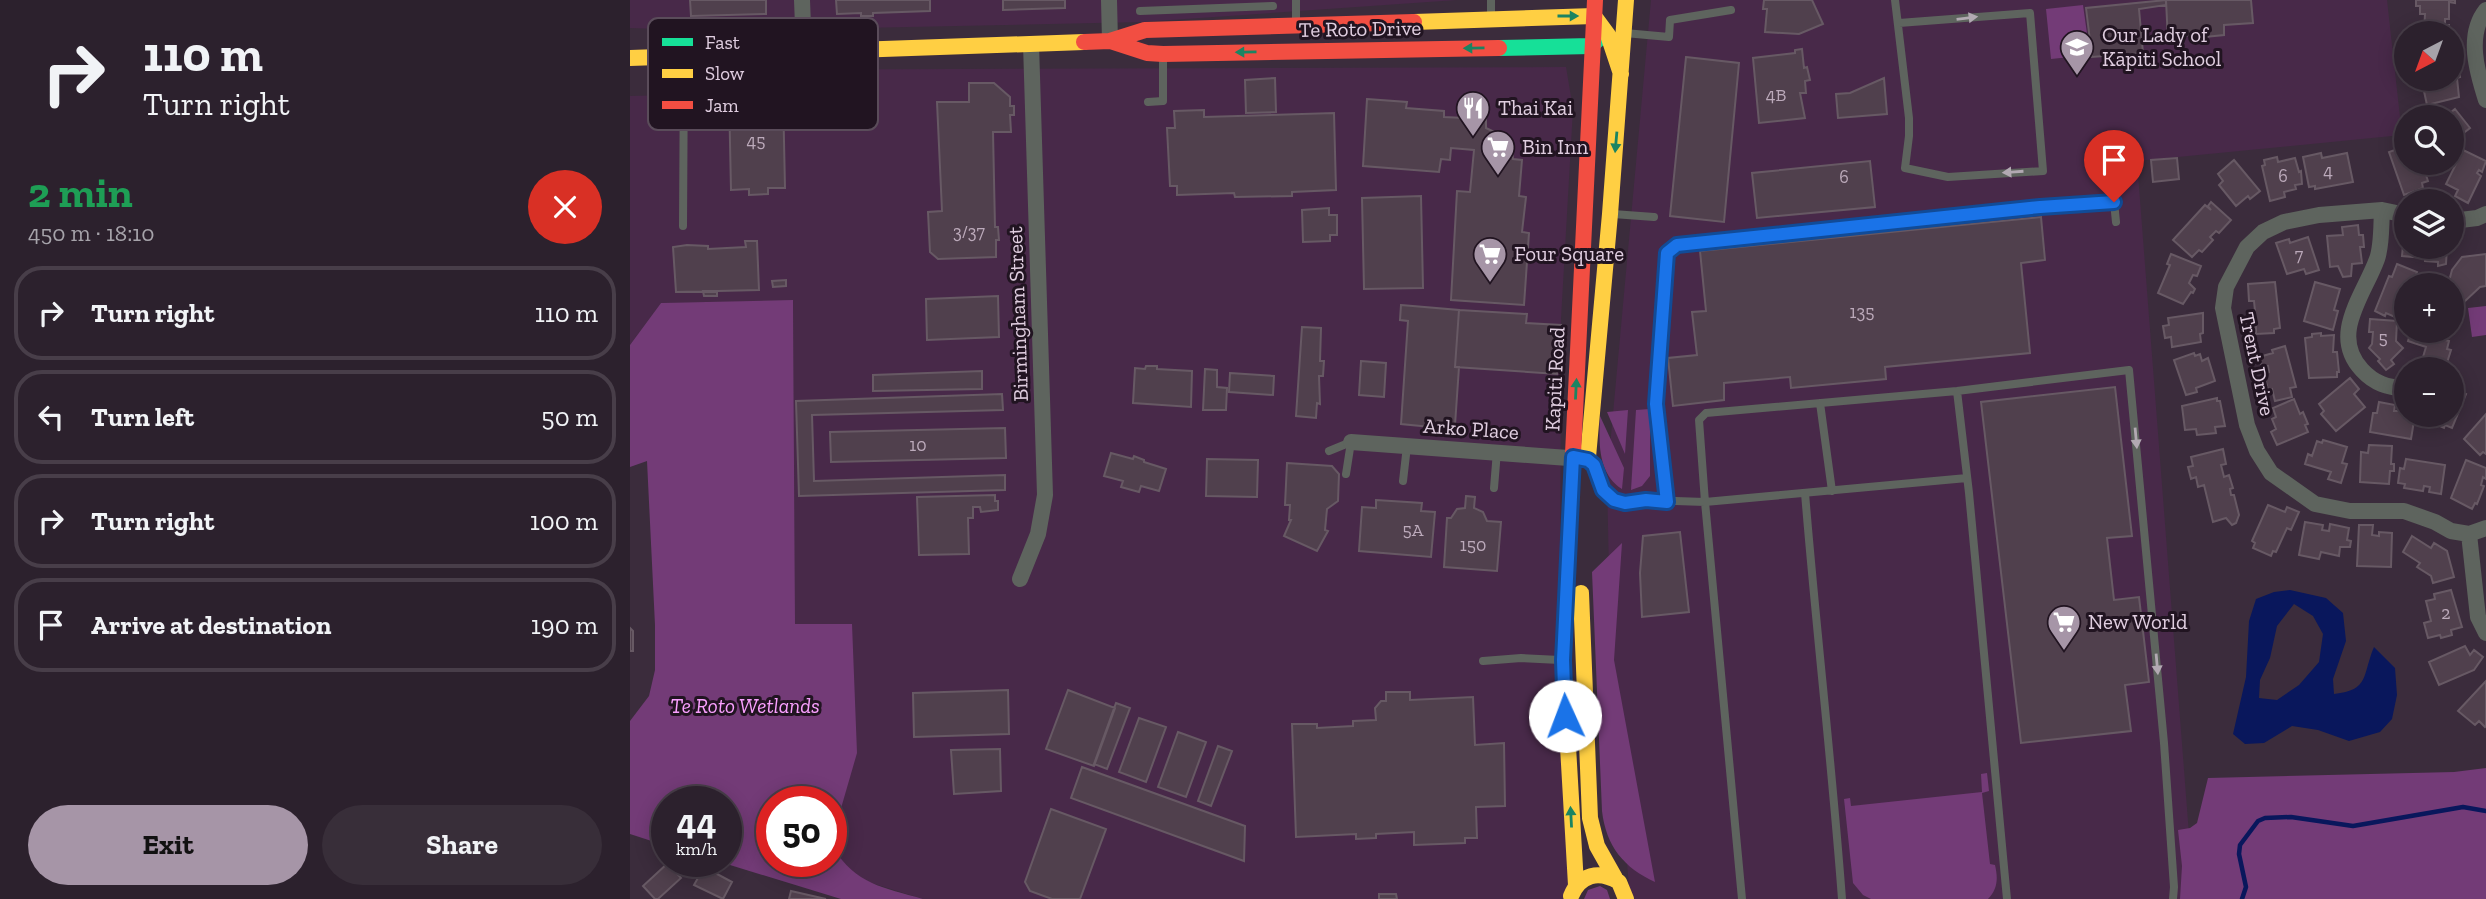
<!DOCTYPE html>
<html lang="en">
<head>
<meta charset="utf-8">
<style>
  :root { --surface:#2c212d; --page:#382e39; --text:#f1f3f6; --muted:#a6a3aa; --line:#483e49; --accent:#a695a7 }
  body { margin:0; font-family:"Zilla Slab",serif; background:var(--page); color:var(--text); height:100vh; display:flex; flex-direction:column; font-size:26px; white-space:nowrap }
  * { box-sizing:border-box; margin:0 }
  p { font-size:23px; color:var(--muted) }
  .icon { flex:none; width:38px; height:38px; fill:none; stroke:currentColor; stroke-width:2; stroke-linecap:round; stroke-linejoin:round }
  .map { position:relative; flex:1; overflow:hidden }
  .sheet { display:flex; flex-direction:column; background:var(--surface); width:630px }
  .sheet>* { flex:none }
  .guide { background:#2c212d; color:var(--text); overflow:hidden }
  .needle { width:46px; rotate:221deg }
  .fabs { position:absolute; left:1764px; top:21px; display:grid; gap:14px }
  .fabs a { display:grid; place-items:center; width:70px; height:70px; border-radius:50%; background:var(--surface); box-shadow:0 4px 18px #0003,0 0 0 2px var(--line); font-size:35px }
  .speed { position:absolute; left:21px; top:786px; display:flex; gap:14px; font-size:35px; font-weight:700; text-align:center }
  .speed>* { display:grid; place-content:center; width:91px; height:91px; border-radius:50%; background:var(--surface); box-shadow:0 4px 18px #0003,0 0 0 2px var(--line); line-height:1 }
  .speed small { font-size:18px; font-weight:400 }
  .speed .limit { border:10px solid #d22; background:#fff; color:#111 }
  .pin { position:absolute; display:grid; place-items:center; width:60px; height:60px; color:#fff; margin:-72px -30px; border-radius:50% 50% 50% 0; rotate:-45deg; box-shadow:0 0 7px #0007 }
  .pin .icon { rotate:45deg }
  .me { position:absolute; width:77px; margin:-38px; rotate:358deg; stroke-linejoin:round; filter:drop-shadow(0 0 5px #0008) }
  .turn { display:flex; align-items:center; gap:24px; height:147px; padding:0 28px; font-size:32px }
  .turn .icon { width:91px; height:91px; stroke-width:2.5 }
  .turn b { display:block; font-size:49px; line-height:60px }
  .round { display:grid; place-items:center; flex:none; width:74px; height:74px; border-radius:37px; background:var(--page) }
  .summary { display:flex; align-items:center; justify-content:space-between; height:119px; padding:0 28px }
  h1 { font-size:42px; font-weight:700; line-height:52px; color:#1e9e55 }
  .action { display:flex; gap:14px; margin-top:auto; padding:14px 28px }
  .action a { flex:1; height:80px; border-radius:42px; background:var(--accent); color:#111; font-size:28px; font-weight:700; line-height:80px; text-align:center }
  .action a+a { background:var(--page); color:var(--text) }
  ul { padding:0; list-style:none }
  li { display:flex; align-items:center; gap:21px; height:94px; margin:0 14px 10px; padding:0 14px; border:4px solid var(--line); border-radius:28px }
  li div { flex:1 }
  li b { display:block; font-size:26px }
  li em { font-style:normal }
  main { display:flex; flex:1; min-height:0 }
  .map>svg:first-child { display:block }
  .built { fill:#482949 }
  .green { fill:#733b77; fill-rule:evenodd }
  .water { fill:#09175c; fill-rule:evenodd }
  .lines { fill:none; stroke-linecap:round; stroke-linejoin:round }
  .stream { stroke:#09175c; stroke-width:4.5 }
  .building { fill:#50404d; stroke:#675964; stroke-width:2 }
  .lane { stroke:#5e645e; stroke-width:8 }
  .street { stroke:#5e645e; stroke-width:16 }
  .fast { stroke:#16e098; stroke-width:16 }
  .slow { stroke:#ffcf43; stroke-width:16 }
  .jam { stroke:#f24e42; stroke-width:16 }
  .oneway { fill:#1b8462 }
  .oneway2 { fill:#b2a9b2 }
  .route-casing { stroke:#114b97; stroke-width:18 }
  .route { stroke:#1a73e8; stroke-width:12 }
  .labels { text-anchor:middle; stroke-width:6; stroke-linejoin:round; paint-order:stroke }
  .number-label { font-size:18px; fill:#bcaabb }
  .street-label { font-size:21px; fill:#e0cee0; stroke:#211421 }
  .poi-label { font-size:21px; fill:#e0cee0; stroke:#211421; text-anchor:start }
  .park-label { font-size:21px; font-style:italic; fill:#faa0ff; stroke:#211421 }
  .key { fill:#211421; stroke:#5a4c5a; stroke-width:2 }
  .key-label { font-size:19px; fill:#e0cee0 }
</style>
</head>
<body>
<main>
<section class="sheet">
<div class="guide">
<div class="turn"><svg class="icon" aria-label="right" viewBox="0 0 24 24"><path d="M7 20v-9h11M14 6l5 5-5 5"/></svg><div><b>110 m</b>Turn right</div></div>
</div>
<div class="summary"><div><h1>2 min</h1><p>450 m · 18:10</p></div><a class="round" style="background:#d93025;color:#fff"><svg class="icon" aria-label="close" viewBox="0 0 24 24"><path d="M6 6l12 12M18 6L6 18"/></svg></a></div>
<ul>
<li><svg class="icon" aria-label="right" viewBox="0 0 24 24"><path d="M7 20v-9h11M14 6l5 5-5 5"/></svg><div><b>Turn right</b></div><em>110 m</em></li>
<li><svg class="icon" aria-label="left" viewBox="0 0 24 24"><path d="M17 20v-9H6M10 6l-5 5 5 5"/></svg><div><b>Turn left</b></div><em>50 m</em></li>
<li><svg class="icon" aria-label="right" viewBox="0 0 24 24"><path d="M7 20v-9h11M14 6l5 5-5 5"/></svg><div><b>Turn right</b></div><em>100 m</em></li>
<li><svg class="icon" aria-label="arrive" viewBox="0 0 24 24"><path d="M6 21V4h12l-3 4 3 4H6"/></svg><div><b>Arrive at destination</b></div><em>190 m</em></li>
</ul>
<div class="action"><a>Exit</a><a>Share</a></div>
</section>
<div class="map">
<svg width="1856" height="899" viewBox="0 0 1856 899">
  <rect width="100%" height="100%" fill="#3b2c3c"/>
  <path class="built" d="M0,0H827L512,22L88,31L0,28Z
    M1021,0H1136L1135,18L1168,6L1169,0H1757L1772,135L1507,161L1564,899H1000L981,668L977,479Z
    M936,67L943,109L931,319L930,621L939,899H293L235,881L214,865L203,847L222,624L165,625L163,301L31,303L0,345V96L42,95V70Z"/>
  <path class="green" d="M1453,5L1460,55L1421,59L1416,9Z
    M163,300L165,624H222L227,753L205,829L203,847C226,885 253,887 293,899H211L87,861H96V802H37V846L0,834V721L19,696L25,670V625L17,461L0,467V345L31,303ZM142,802H201V861H142Z
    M1856,306V335L1842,337L1838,308Z
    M1020,409V476L1012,486L1001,490L1006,410Z
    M998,410L995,454L977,412Z
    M970,416L994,468L992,489C967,473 969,441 970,416Z
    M992,543L984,660L1025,882C994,868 976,846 972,811L962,572Z
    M1856,768V899H1550L1552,866L1548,830L1560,828L1567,823L1578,778L1824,772Z
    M1357,773L1359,791L1352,793L1360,864L1365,865C1368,878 1368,889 1358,899H1241L1233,895L1223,883L1214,799L1220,798L1221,806L1352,792L1351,774Z
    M970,886L977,890L980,899H954L958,890Z"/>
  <path class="water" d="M1660,590L1696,598L1713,613L1716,641L1703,679L1704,694C1740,690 1732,675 1744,647L1765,668L1767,695L1762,719L1750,732L1719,741L1688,730L1662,726L1634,743L1615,744L1603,734L1616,677L1619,621L1626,599L1644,592ZM1664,604L1683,616L1693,634L1689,662L1669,685L1647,700L1629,698L1630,680L1640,658L1647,626Z"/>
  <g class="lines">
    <path class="stream" d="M1612,899L1616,887L1609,854L1610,845L1628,821L1635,818L1661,817L1723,826L1833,807L1856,811"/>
  </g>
  <path class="building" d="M60,0H136V14L61,16Z
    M206,0H300V11L243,13V16H231V13L207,14Z
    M373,0H435V8L373,10Z
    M1134,0H1182L1193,24L1169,34L1135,32L1137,9H1133Z
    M1536,0V5L1509,9L1513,53L1462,57L1456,8Z
    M1536,0H1621L1623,23L1594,25V35L1565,38V35L1549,36L1550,39L1538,41Z
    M1786,0H1825V3L1819,2V19H1815V25H1819V33H1794L1795,14H1790V6H1786Z
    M1172,49L1174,68L1177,67L1180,80L1175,81L1176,93H1170L1175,118L1129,123L1123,58L1165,53V50Z
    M1056,57L1109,63L1094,222L1040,216Z
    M1827,63L1830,77L1827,78L1829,97L1797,105L1792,82L1797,81V79H1822V64Z
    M645,78L646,112L616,113L615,80Z
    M1254,78L1257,114L1208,118L1206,94L1220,93Z
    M339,83H364L380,97V106H384V115H380L381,132H363L365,227H368L369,240H366V257L308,259L300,252L298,212L312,211L307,102H339Z
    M153,94L155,188H138V194L119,195V189L101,190L99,95Z
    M737,99L777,102L776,108L814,111V117L856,119V128L875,137L882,149L883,159L892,160L889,196L896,197L892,232L899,233L894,305L821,300L827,191L840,192L844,150L821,148L820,160L811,159L809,172L733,166Z
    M1825,109L1840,128L1822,142V117H1815Z
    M574,110V117L704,113L706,190L662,192V196L605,197L604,193L547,195V186H540L537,128H545L544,111Z
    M1776,146V163H1792L1798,181L1792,183L1793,188L1774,195L1759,152Z
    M1829,148L1856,161L1852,172L1849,170L1847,173L1851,176L1838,203L1825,196L1828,190L1816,184L1829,158L1825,156Z
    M1691,153L1692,158L1717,153L1723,182L1685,189V186L1679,187L1673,157Z
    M1647,157L1648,162L1665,158L1669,172L1671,171L1672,184L1665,185L1666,189L1654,192L1655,197L1640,201L1632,166L1635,165L1634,160Z
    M1547,158L1549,179L1523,182L1521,160Z
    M1604,160L1630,191L1620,199L1618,196L1606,206L1589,185L1593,181L1588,174Z
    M1240,161L1245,207L1127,218L1122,173Z
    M791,196L793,288L734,289L732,198Z
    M1581,202L1601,220L1589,233L1586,231L1580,237L1583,240L1572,252L1569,250L1562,257L1543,240L1575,205L1581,210L1578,206Z
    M699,208V215H707V235H700V241L673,242L672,210Z
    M1411,217L1415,260L1391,263L1400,353L1255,367L1256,379L1161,388L1160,377L1094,383V400L1043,406L1038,358L1067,355L1062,312L1076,311L1070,251Z
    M1728,225L1729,235H1733L1734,247H1730L1732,263L1722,264L1721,276L1713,277L1708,266L1700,267L1697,236L1713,235L1712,227Z
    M1774,235H1776V247H1817L1816,264L1808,266V262L1795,261V258L1772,256Z
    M1678,237L1689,270L1676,274L1674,269L1657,274L1646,243L1659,239L1660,243Z
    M115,241H127L129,290L46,292L43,247L57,245L78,246V249L116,247Z
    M1541,254L1571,266L1567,276L1563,275L1559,283L1565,289L1563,293L1561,292L1553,304L1528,293L1540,265L1537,264Z
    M1856,254V286L1850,287L1832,304L1822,295V285H1818L1822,270L1832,257Z
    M1767,264L1787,272L1782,285H1776V293L1765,317L1756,313L1755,316L1745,311L1759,276L1762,277Z
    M156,280V286L143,287L142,281Z
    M1645,282L1650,328L1644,329V333L1626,334V327H1620L1619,312L1625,311L1624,301H1619L1618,284Z
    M1685,282L1710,289L1704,310L1708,311L1703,330L1674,321Z
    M73,291H87V296H74Z
    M368,296L369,337L297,340L296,299Z
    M771,305L829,310L825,367H829L825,425H821V429L771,424L778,321L770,320Z
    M829,310L897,314L896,323L931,325L927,374L825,367Z
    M1573,313V333L1570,334L1571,342L1542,347L1541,337L1535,338L1533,326L1539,325L1538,318Z
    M1740,319L1767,321L1766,341L1773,348L1761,360L1764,364L1756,370L1748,361L1750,359L1739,348L1742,344L1743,332H1739Z
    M672,327L691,328L690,361H694L693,376H689L690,404L687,403L686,418L666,416Z
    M1781,331L1817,332L1815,340L1819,341L1817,349L1821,350L1815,369L1790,367L1796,347L1778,341Z
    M1691,333V336L1704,335L1703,352H1707L1709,372H1707V377L1679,378L1675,338L1682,337V334Z
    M1655,346L1666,387L1660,388L1662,397L1645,401L1642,389L1638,390L1634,374L1639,372L1638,366L1632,367L1629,357L1643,353L1642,350Z
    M1564,353L1565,356L1570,354L1572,361L1578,358L1585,381L1566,388L1567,392L1556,395L1544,360Z
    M731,361L756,363L754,397L729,395Z
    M516,366H527V369L562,371L561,407L503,403L505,368L515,369Z
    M575,369L587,370V387L597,388L596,410H573Z
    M352,371V389L243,391V375Z
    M600,373L644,376L643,395L599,392Z
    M1720,378L1729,389L1724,394L1735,407L1706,431L1691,414L1694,411L1689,404Z
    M1822,384L1825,386L1824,389L1836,394L1822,428L1815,425L1814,428L1803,423L1804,419L1794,415H1822Z
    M1485,387L1502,536L1477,538L1484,600L1509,597L1519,682L1495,685L1501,731L1391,743L1351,402Z
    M372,394L373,410L182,415L184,481L375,475V490L169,496L166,401Z
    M1587,398V401H1590L1595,426L1585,427L1586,433L1567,435L1566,429L1555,430L1552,406Z
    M1664,399L1670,414L1673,412L1678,424L1675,425L1678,432L1647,445L1641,432L1646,429L1642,419L1646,417L1643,408Z
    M1749,402L1765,405L1764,411H1776V415H1785L1781,439L1740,432L1743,413H1747Z
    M1856,414V454L1853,452L1850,455L1834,439Z
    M375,428L376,458L201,462L200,432Z
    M1693,440L1717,447L1712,463L1717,464L1711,483L1698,479L1701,472L1675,464L1678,454L1682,456L1687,441L1692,443Z
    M1739,445L1762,446L1761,464H1764V471H1760L1759,484L1730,482L1731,452L1738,453Z
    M1593,449L1596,464L1591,465L1594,477L1599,475L1603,488L1600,489L1601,495H1604L1609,515L1606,523L1602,525L1596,518L1583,522L1574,485L1568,487L1566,477L1561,479L1558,467L1563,466L1561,457Z
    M481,453L503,459L504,456L514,460V462L536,469L529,491L511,486L509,492L491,487L493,481L474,476Z
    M577,459L628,460L627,497L576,496Z
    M1776,459L1815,465L1811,494L1799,492L1800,487L1794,486L1793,491L1774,488L1775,484L1768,483L1770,468L1774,469Z
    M1836,460L1856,468V479L1853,477L1851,485L1854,486L1847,504L1845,503L1842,509L1821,498Z
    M657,463L702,466L709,474L708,501L697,509L695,530L698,531L687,551L654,536L661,520H659L660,505H655Z
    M365,495V501H368V510L351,512L350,507H343V518H338L339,554L289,555L287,497Z
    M836,496L845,497L844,508L853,512L857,521L871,522L867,571L814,567L817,518H821L827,509L835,508Z
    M746,500L792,503L791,511L805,512L801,557L729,551L732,507L746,508Z
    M1638,505L1655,512L1657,507L1669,512L1661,530L1657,528L1646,552L1643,551L1641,556L1623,548L1625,543L1622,541Z
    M1675,522L1693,525L1692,530L1699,531L1700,524L1719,528L1717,540L1721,541L1720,547H1710L1709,556L1691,552L1689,559L1669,555Z
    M1729,525H1743L1742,535L1749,536V532L1762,533L1761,567L1727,566Z
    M1050,532L1059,612L1012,617L1010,573L1013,536Z
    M1782,536L1801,548L1804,543L1817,551L1824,577L1803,583L1801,576L1787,567L1790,563L1773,552Z
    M1821,590L1832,627L1821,630L1822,635L1811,638L1810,635L1798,638L1794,623L1801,621L1796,601L1805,599L1804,594Z
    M0,628L3,631V651H0Z
    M1835,646L1840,655L1844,650L1853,657L1844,670L1809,685L1799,662Z
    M1856,681V726L1855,727L1849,721L1845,725L1828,711Z
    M378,690L379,734L284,737L283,693Z
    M438,690L485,708L464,766L416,749Z
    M756,692H780V700L843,697L845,745L874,743L875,806L846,807L847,838H835V843L784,845V832L746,834V838L726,839V834L666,837L662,724H687V728L723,726V721L746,720L745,708L751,701H756Z
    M486,703L500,708L477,769L464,764Z
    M509,718L536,727L516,782L489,772Z
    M548,732L576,742L556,797L528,787Z
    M588,746L602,751L581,806L568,801Z
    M370,749L371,791L324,794L321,750Z
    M452,767L615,826L614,861L441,798Z
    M421,809L476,829L450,899H422L400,891L395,882Z
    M46,861H67L62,873L44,866Z
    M38,863L51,878L28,899H25L13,886Z
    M74,867L102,882L93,899L64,885Z
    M161,891L196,899H159Z
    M749,894H766L767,899H749Z"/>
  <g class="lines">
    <path class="lane" d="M666,0V23
      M861,0V18
      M1265,0L1279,118V136L1275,168L1318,177L1413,171L1400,13L1269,23
      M510,11L643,6
      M995,33L1039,37L1040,20L1101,10
      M77,58L79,90
      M518,102L533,101V56
      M983,214L1024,217
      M53,226L54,58
      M1327,391L1339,493L1377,899
      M1190,403L1202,491
      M699,451L721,442
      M958,460L964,465L969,482L978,495L984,500L995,503L1016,500L1075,502L1337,478
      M716,474L721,442
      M773,481L777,446
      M864,488L867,451
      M1175,493C1186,629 1202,764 1212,899
      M1036,502L1026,404L1035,262L1037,253L1047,245L1410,207L1484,202L1486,222
      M853,661L891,658L930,660
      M1112,899L1075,502L1069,420L1076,413L1327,391L1499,370L1534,743L1544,887L1543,899"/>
    <path class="street" d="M172,0L174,52
      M479,0L480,41
      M1856,10C1836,35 1847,72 1856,100
      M1752,210C1751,226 1752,245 1747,259C1734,295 1699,335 1732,370C1745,384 1757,387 1776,389
      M1776,215L1752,210L1689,215L1654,222L1633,232L1617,247L1596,287L1593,308L1617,425L1627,451L1641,473L1685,504L1720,511H1774L1805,522L1821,531L1839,534L1856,528
      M1822,221L1847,218L1856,214
      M721,442L952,459
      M1839,534L1848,617L1856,633
      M390,579L408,534L415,495L401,44"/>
    <path class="fast" d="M869,48L961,46L971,36"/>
    <path class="slow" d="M784,22L964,16L978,35L991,74
      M0,58L454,42
      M958,457L980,214L996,0
      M938,557L933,660L946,885
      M951,593L960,818L967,846L985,878
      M941,896C950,874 969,870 989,882L996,899"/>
    <path class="jam" d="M480,41L517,53L533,54L869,48
      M454,42L480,41L515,30L784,22
      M938,557L965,0"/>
  </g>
  <defs><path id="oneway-solid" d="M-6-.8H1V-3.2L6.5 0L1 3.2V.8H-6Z" transform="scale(1.75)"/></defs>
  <g class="oneway">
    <use href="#oneway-solid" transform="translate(938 16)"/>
    <use href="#oneway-solid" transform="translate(844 48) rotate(179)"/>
    <use href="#oneway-solid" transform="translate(616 52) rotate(179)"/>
    <use href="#oneway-solid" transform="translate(986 142) rotate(95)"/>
    <use href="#oneway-solid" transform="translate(946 389) rotate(-87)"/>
    <use href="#oneway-solid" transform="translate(941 817) rotate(-93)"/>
  </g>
  <g class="oneway2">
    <use href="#oneway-solid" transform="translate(1337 18) rotate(-7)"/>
    <use href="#oneway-solid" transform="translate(1383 172) rotate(176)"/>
    <use href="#oneway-solid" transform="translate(1506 438) rotate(85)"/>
    <use href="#oneway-solid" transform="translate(1527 664) rotate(85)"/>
  </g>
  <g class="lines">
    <defs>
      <path id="route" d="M935,716L933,660L943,457L958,460L964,465L973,490L984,500L995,503L1016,500L1037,502L1026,404L1037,253L1047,245L1410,207L1484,202"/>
    </defs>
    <use href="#route" class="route-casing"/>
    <use href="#route" class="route"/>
  </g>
  <defs>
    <symbol id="school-pin" viewBox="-11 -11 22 30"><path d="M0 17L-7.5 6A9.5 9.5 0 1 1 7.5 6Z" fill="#a695a7" stroke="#211421"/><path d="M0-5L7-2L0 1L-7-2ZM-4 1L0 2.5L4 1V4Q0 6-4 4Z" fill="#fff"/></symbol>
    <symbol id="restaurant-pin" viewBox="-11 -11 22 30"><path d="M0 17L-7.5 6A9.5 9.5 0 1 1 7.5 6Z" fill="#a695a7" stroke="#211421"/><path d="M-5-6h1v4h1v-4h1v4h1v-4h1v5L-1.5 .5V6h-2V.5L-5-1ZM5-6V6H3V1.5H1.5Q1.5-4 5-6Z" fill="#fff"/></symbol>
    <symbol id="supermarket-pin" viewBox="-11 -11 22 30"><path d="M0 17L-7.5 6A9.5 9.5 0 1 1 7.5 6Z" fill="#a695a7" stroke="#211421"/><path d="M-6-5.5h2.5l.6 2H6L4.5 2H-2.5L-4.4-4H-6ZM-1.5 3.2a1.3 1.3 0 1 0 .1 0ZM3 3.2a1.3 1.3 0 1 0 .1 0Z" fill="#fff"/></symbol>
  </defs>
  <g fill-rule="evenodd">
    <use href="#school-pin" x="1428" y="28" width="38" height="52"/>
    <use href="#restaurant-pin" x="824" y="89" width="38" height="52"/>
    <use href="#supermarket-pin" x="849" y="128" width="38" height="52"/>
    <use href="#supermarket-pin" x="841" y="235" width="38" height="52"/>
    <use href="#supermarket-pin" x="1415" y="603" width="38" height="52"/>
  </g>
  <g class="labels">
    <g class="number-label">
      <text x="1146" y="101">4B</text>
      <text x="126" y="147">45</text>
      <text x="1698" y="177">4</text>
      <text x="1653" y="182">6</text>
      <text x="1214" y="183">6</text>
      <text x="339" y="238">3/37</text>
      <text x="1669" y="261">7</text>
      <text x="1232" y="318">135</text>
      <text x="1753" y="344">5</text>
      <text x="288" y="451">10</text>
      <text x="783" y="536">5A</text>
      <text x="843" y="551">150</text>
      <text x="1816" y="619">2</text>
    </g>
    <g class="street-label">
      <text transform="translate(730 29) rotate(-1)" y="7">Te Roto Drive</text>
      <text transform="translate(388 314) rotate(-92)" y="7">Birmingham Street</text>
      <text transform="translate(1627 364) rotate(78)" y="7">Trent Drive</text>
      <text transform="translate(925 379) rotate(-87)" y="7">Kapiti Road</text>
      <text transform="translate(841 429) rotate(4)" y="7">Arko Place</text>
    </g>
    <g class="poi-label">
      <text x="1472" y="42">Our Lady of<tspan x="1472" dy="24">Kāpiti School</tspan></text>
      <text x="868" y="115">Thai Kai</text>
      <text x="892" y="154">Bin Inn</text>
      <text x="884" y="261">Four Square</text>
      <text x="1458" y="629">New World</text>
    </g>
    <g class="park-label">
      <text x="115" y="713">Te Roto Wetlands</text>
    </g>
  </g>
  <rect x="18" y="18" width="230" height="112" rx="10" class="key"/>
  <rect x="32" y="38" width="31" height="8" fill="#16e098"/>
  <rect x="32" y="69" width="31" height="9" fill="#ffcf43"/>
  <rect x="32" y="101" width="31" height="8" fill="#f24e42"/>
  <g class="key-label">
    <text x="75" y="49">Fast</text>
    <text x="75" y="80">Slow</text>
    <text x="75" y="112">Jam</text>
  </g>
</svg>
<div class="fabs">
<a><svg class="needle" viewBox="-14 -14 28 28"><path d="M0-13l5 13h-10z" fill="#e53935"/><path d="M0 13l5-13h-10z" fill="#a6a3aa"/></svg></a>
<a><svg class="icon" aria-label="search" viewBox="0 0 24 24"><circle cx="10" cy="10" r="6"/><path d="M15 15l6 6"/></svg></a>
<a><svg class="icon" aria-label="layers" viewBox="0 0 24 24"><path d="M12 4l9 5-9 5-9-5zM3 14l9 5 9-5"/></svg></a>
<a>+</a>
<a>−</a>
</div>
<div class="speed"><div>44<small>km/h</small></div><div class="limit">50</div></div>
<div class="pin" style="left:1484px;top:202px;background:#d93025"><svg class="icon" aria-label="arrive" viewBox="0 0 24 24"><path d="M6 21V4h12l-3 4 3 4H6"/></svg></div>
<svg class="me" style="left:935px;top:716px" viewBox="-20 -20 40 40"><circle r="19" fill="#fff"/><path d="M0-13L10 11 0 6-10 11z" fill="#1a73e8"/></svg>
</div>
</main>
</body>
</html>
